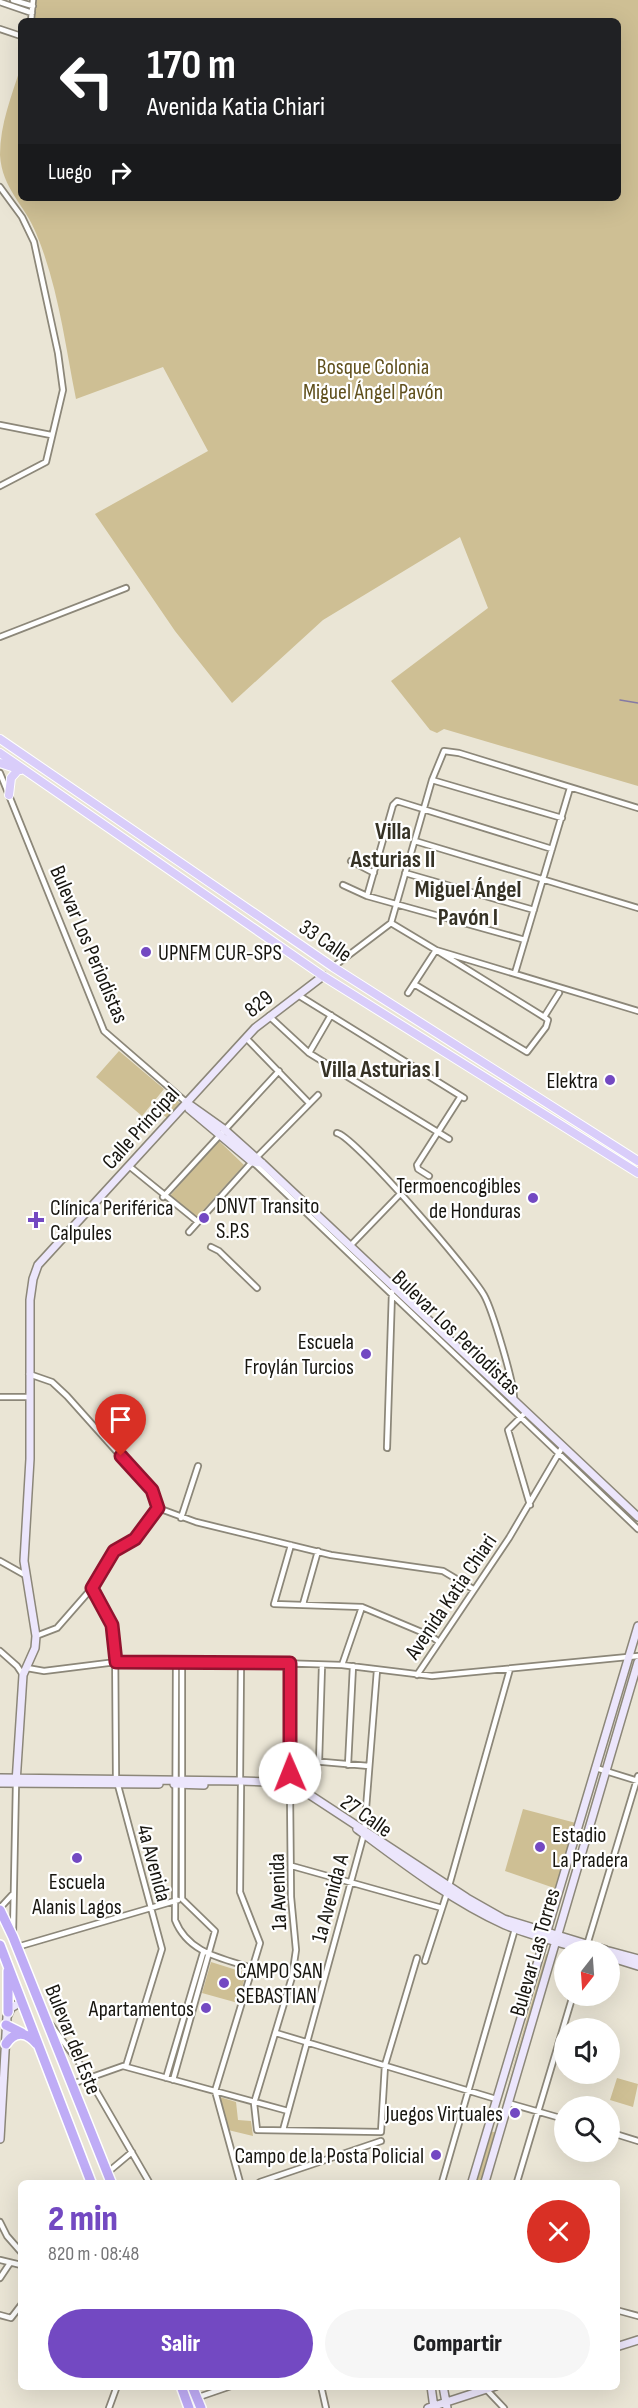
<!DOCTYPE html>
<html lang="es">
<head>
<meta charset="utf-8">
<style>
  :root { --surface:#fff; --page:#f6f6f6; --text:#202124; --muted:#757577; --accent:#7349c2 }
  body { margin:0; font-family:"Sofia Sans Condensed",sans-serif; background:var(--page); color:var(--text); height:100vh; display:flex; flex-direction:column; font-size:22px; white-space:nowrap }
  * { box-sizing:border-box; margin:0 }
  p { font-size:20px; color:var(--muted) }
  .icon { flex:none; width:33px; height:33px; fill:none; stroke:currentColor; stroke-width:2; stroke-linecap:round; stroke-linejoin:round }
  .map { position:relative; flex:1; overflow:hidden }
  .details { position:absolute; left:18px; top:2180px; width:602px; height:210px; display:flex; flex-direction:column; background:var(--surface); border-radius:9px; box-shadow:0 6px 24px #0002 }
  .details>* { flex:none }
  .banner { position:absolute; left:18px; top:18px; width:603px; height:183px; border-radius:9px; box-shadow:0 6px 24px #0002; background:#202124; color:#fff; overflow:hidden }
  .needle { width:39px; rotate:197deg }
  .tools { position:absolute; left:554px; top:1940px; display:grid; gap:12px }
  .tools a { display:grid; place-items:center; width:66px; height:66px; border-radius:50%; background:var(--surface); box-shadow:0 6px 24px #0002; font-size:30px }
  .pin { position:absolute; display:grid; place-items:center; width:51px; height:51px; color:#fff; margin:-62px -26px; border-radius:50% 50% 50% 0; rotate:-45deg; box-shadow:0 0 6px #0007 }
  .pin .icon { rotate:45deg }
  .me { position:absolute; width:66px; margin:-33px; rotate:359deg; stroke-linejoin:round; filter:drop-shadow(0 0 4px #0008) }
  .turn { display:flex; align-items:center; gap:21px; height:126px; padding:0 30px; font-size:27px }
  .turn .icon { width:78px; height:78px; stroke-width:2.5 }
  .turn b { display:block; font-size:42px; line-height:51px }
  .then { display:flex; align-items:center; height:57px; padding:0 30px; background:#0003; gap:12px; font-size:22px }
  .round { display:grid; place-items:center; flex:none; width:63px; height:63px; border-radius:32px; background:var(--page) }
  .overview { display:flex; align-items:center; justify-content:space-between; height:102px; padding:0 30px }
  h1 { font-size:36px; font-weight:800; line-height:45px; color:var(--accent) }
  .action { display:flex; gap:12px; margin-top:auto; padding:12px 30px }
  .action a { flex:1; height:69px; border-radius:36px; background:var(--accent); color:#fff; font-size:24px; font-weight:800; line-height:69px; text-align:center }
  .action a+a { background:var(--page); color:var(--text) }
  .map>svg:first-child { display:block }
  .green { fill:#cebf94 }
  .lines { fill:none; stroke-linecap:round; stroke-linejoin:round }
  .stream { stroke:#857aa4; stroke-width:1.5 }
  .street-casing { stroke:#8c8779; stroke-width:8 }
  .secondary-casing { stroke:#8c8779; stroke-width:10 }
  .primary-casing { stroke:#fff; stroke-width:10 }
  .highway-casing { stroke:#fff; stroke-width:12 }
  .street { stroke:#fff; stroke-width:4.5 }
  .secondary { stroke:#ece6fc; stroke-width:7 }
  .primary { stroke:#d9cdfa; stroke-width:8 }
  .highway { stroke:#bfacf6; stroke-width:9 }
  .route-casing { stroke:#92132f; stroke-width:15 }
  .route { stroke:#e11d48; stroke-width:10 }
  .poi-dot { fill:#7349c2; stroke:#fff; stroke-width:2 }
  .labels { text-anchor:middle; stroke-width:4.5; stroke-linejoin:round; paint-order:stroke }
  .park-label { font-size:22px; fill:#60501d; stroke:#fff }
  .street-label { font-size:22px; fill:#181610; stroke:#fff }
  .poi-label { font-size:22px; fill:#181610; stroke:#fff; text-anchor:end }
  .neighbourhood-label { font-size:24px; font-weight:bold; fill:#363225; stroke:#fff }
</style>
</head>
<body>
<div class="map">
<svg width="638" height="2408" viewBox="0 0 638 2408">
  <rect width="100%" height="100%" fill="#eae5d5"/>
  <path class="green" d="M36,0H638V786L444,729L437,733L430,730L391,681L488,608L460,537L323,620L232,703L175,631L95,514L208,451L163,367L76,399C65,344 58,285 36,233C25,205 2,189 0,155C0,124 12,95 21,66V198H618V21H34Z
    M119,1051L164,1089L142,1116L96,1077Z
    M169,1093L180,1103L167,1118L156,1108Z
    M218,1140L244,1165L197,1217L169,1197Z
    M523,1809L576,1823L557,1889L505,1871Z
    M546,1954L548,1955L507,2086Z
    M211,1962L246,1973L238,2003L202,1993Z
    M617,2078L638,2084L633,2107L610,2100Z
    M220,2097L236,2102L238,2120L251,2121L253,2136L228,2130Z
    M489,2131L498,2133L483,2182H475Z"/>
  <g class="lines">
    <path class="stream" d="M620,700L638,703"/>
    <defs>
      <path id="street" d="M13,0L33,6
        M0,2L32,13
        M31,21L33,0
        M0,29L21,36
        M0,187L22,217L34,242L58,353L63,390L46,462L0,486
        M0,425L51,435
        M0,637L126,588
        M0,773L104,1031L186,1102
        M432,780L562,818
        M415,841L638,908
        M351,861L374,873
        M405,873L534,910
        M343,885L367,896L525,940
        M367,896L393,805L397,801L552,849
        M391,923L436,950L638,1011
        M333,967L391,923L432,780L444,751L459,753L638,808
        M515,973L570,788
        M414,984L527,1052L546,1027L548,1020L544,1017L559,993
        M408,993L436,950L544,1017
        M298,995L464,1098
        M269,1016L309,1053L449,1139
        M246,1038L309,1103
        M309,1053L331,1015
        M337,1133C355,1137 471,1272 484,1295C492,1309 515,1385 514,1400
        M254,1163L638,1529
        M129,1166L198,1222
        M429,1176L418,1169L417,1165L461,1096
        M163,1197L279,1071
        M189,1232L252,1162L318,1095
        M350,1246L401,1193
        M211,1247L219,1251L257,1288
        M29,1374L52,1382L67,1396L151,1490L158,1508L135,1539L114,1551L92,1588L57,1628L36,1636
        M0,1397H29
        M526,1412L508,1430L530,1505
        M387,1448L392,1292
        M158,1508L196,1522L331,1555L443,1571L473,1589
        M181,1518L198,1466
        M291,1545L274,1604L362,1607L431,1636L439,1642
        M0,1561L25,1575
        M92,1588L108,1615L115,1636L116,1778L162,1949L126,2066
        M303,1604L318,1551
        M0,1651L17,1666L23,1675
        M176,1661L175,1920C188,1953 221,1958 252,1968
        M290,1663V1787
        M342,1665L362,1607
        M27,1668L44,1671L116,1662L188,1660L342,1665L432,1676L638,1656
        M417,1675L509,1538L563,1446
        M289,1759L369,1766
        M319,1762L322,1665
        M348,1765L353,1666
        M596,1768L638,1781
        M240,1781L241,1662
        M290,1791L291,1897L296,1950L292,1977L254,2103L257,2130L381,2132L385,2065L417,1958
        M292,1866L442,1908
        M0,1908L12,1895
        M13,1933L16,1783
        M587,1945L638,1776
        M17,1947L178,1900
        M425,1961L447,1893L510,1669
        M51,2025L83,2068L149,2182
        M276,2033L496,2099
        M166,2078L203,1953
        M173,2080L215,1931L182,1899V1661
        M72,2084L123,2066L288,2111
        M508,2103L564,2119
        M283,2130L364,1834L377,1670
        M609,2132L638,2141
        M107,2173L132,2152
        M240,2182L215,2091L260,1943L240,1892L241,1785
        M260,2182L381,2141
        M442,2182L515,1929
        M517,2182L573,1995
        M0,2222L7,2236L21,2252
        M0,2260L21,2265
        M0,2278L10,2263
        M616,2310L638,2316
        M0,2315L11,2318L21,2305
        M321,2386L326,2408
        M485,2388L504,2408
        M196,2398L231,2386
        M109,2408L117,2386"/>
      <path id="secondary" d="M186,1102L224,1129L262,1163L638,1517
        M186,1102L189,1109L252,1162L262,1163
        M0,1778L240,1781L267,1782L307,1793L467,1898L504,1919L606,1950
        M0,1783L159,1784
        M16,1783L23,1675L35,1648L36,1636L24,1561L30,1459V1300L33,1279L38,1265L255,1028L323,976
        M174,1784L204,1785
        M357,1829C404,1864 452,1901 505,1925C531,1936 559,1942 585,1950
        M609,1951L638,1959
        M609,1957L638,1966
        M0,2139L7,2017L11,2008L21,2002
        M472,2182L638,1626
        M485,2182L638,1662
        M616,2347L638,2340
        M431,2386L434,2408
        M443,2386L447,2408
        M428,2408L496,2386"/>
      <path id="primary" d="M0,739L333,967L638,1161
        M0,753L323,976L638,1173
        M0,763L21,770
        M9,795L11,778L18,770"/>
      <path id="highway" d="M0,1910L13,1937L111,2182
        M0,1945L91,2182
        M8,2012V1971
        M6,2025L22,2033
        M6,2044C15,2030 27,2032 37,2044
        M181,2386L189,2408
        M192,2386L201,2408"/>
    </defs>
    <use href="#street" class="street-casing"/>
    <use href="#secondary" class="secondary-casing"/>
    <use href="#primary" class="primary-casing"/>
    <use href="#highway" class="highway-casing"/>
    <use href="#street" class="street"/>
    <use href="#secondary" class="secondary"/>
    <use href="#primary" class="primary"/>
    <use href="#highway" class="highway"/>
  </g>
  <g class="lines">
    <defs>
      <path id="route" d="M121,1456L152,1490L158,1508L135,1539L114,1551L92,1588L112,1625L116,1662L290,1663V1773"/>
    </defs>
    <use href="#route" class="route-casing"/>
    <use href="#route" class="route"/>
  </g>
  <g class="poi-dot">
    <circle cx="146" cy="952" r="6"/>
    <circle cx="610" cy="1080" r="6"/>
    <circle cx="533" cy="1198" r="6"/>
    <circle cx="204" cy="1218" r="6"/>
    <path d="M33 1211h6v6h6v6h-6v6h-6v-6h-6v-6h6z"/>
    <circle cx="366" cy="1354" r="6"/>
    <circle cx="540" cy="1847" r="6"/>
    <circle cx="77" cy="1858" r="6"/>
    <circle cx="224" cy="1983" r="6"/>
    <circle cx="206" cy="2008" r="6"/>
    <circle cx="515" cy="2113" r="6"/>
    <circle cx="436" cy="2155" r="6"/>
  </g>
  <g class="labels">
    <g class="park-label">
      <text x="373" y="374">Bosque Colonia<tspan x="373" dy="25">Miguel Ángel Pavón</tspan></text>
    </g>
    <g class="street-label">
      <text transform="translate(326 940) rotate(34)" y="8">33 Calle</text>
      <text transform="translate(90 944) rotate(67)" y="8">Bulevar Los Periodistas</text>
      <text transform="translate(258 1003) rotate(-39)" y="8">829</text>
      <text transform="translate(140 1127) rotate(-48)" y="8">Calle Principal</text>
      <text transform="translate(457 1332) rotate(44)" y="8">Bulevar Los Periodistas</text>
      <text transform="translate(450 1596) rotate(-56)" y="8">Avenida Katia Chiari</text>
      <text transform="translate(367 1815) rotate(35)" y="8">27 Calle</text>
      <text transform="translate(155 1863) rotate(75)" y="8">4a Avenida</text>
      <text transform="translate(277 1892) rotate(-92)" y="8">1a Avenida</text>
      <text transform="translate(329 1898) rotate(-75)" y="8">1a Avenida A</text>
      <text transform="translate(534 1952) rotate(-74)" y="8">Bulevar Las Torres</text>
      <text transform="translate(74 2039) rotate(68)" y="8">Bulevar del Este</text>
    </g>
    <g class="poi-label">
      <text x="158" y="960" text-anchor="start">UPNFM CUR-SPS</text>
      <text x="598" y="1088">Elektra</text>
      <text x="521" y="1193">Termoencogibles<tspan x="521" dy="25">de Honduras</tspan></text>
      <text x="216" y="1213" text-anchor="start">DNVT Transito<tspan x="216" dy="25">S.P.S</tspan></text>
      <text x="50" y="1215" text-anchor="start">Clínica Periférica<tspan x="50" dy="25">Calpules</tspan></text>
      <text x="354" y="1349">Escuela<tspan x="354" dy="25">Froylán Turcios</tspan></text>
      <text x="552" y="1842" text-anchor="start">Estadio<tspan x="552" dy="25">La Pradera</tspan></text>
      <text x="77" y="1889" text-anchor="middle">Escuela<tspan x="77" dy="25">Alanis Lagos</tspan></text>
      <text x="236" y="1978" text-anchor="start">CAMPO SAN<tspan x="236" dy="25">SEBASTIAN</tspan></text>
      <text x="194" y="2016">Apartamentos</text>
      <text x="503" y="2121">Juegos Virtuales</text>
      <text x="424" y="2163">Campo de la Posta Policial</text>
    </g>
    <g class="neighbourhood-label">
      <text x="393" y="839">Villa<tspan x="393" dy="28">Asturias II</tspan></text>
      <text x="468" y="897">Miguel Ángel<tspan x="468" dy="28">Pavón I</tspan></text>
      <text x="380" y="1077">Villa Asturias I</text>
    </g>
  </g>
</svg>
<div class="tools">
<a><svg class="needle" viewBox="-14 -14 28 28"><path d="M0-13l5 13h-10z" fill="#e53935"/><path d="M0 13l5-13h-10z" fill="#757577"/></svg></a>
<a><svg class="icon" aria-label="sound" viewBox="0 0 24 24"><path d="M4 9h4l5-4v14l-5-4H4zM17 9q2 3 0 6"/></svg></a>
<a><svg class="icon" aria-label="search" viewBox="0 0 24 24"><circle cx="10" cy="10" r="6"/><path d="M15 15l6 6"/></svg></a>
</div>
<div class="pin" style="left:121px;top:1456px;background:#d93025"><svg class="icon" aria-label="arrive" viewBox="0 0 24 24"><path d="M6 21V4h12l-3 4 3 4H6"/></svg></div>
<svg class="me" style="left:290px;top:1773px" viewBox="-20 -20 40 40"><circle r="19" fill="#fff"/><path d="M0-13L10 11 0 6-10 11z" fill="#e11d48"/></svg>
<div class="banner">
<div class="turn"><svg class="icon" aria-label="left" viewBox="0 0 24 24"><path d="M17 20v-9H6M10 6l-5 5 5 5"/></svg><div><b>170 m</b>Avenida Katia Chiari</div></div>
<div class="then">Luego<svg class="icon" aria-label="right" viewBox="0 0 24 24"><path d="M7 20v-9h11M14 6l5 5-5 5"/></svg></div>
</div>
<section class="details">
<div class="overview"><div><h1>2 min</h1><p>820 m · 08:48</p></div><a class="round" style="background:#d93025;color:#fff"><svg class="icon" aria-label="close" viewBox="0 0 24 24"><path d="M6 6l12 12M18 6L6 18"/></svg></a></div>
<div class="action"><a>Salir</a><a>Compartir</a></div>
</section>
</div>
</body>
</html>
